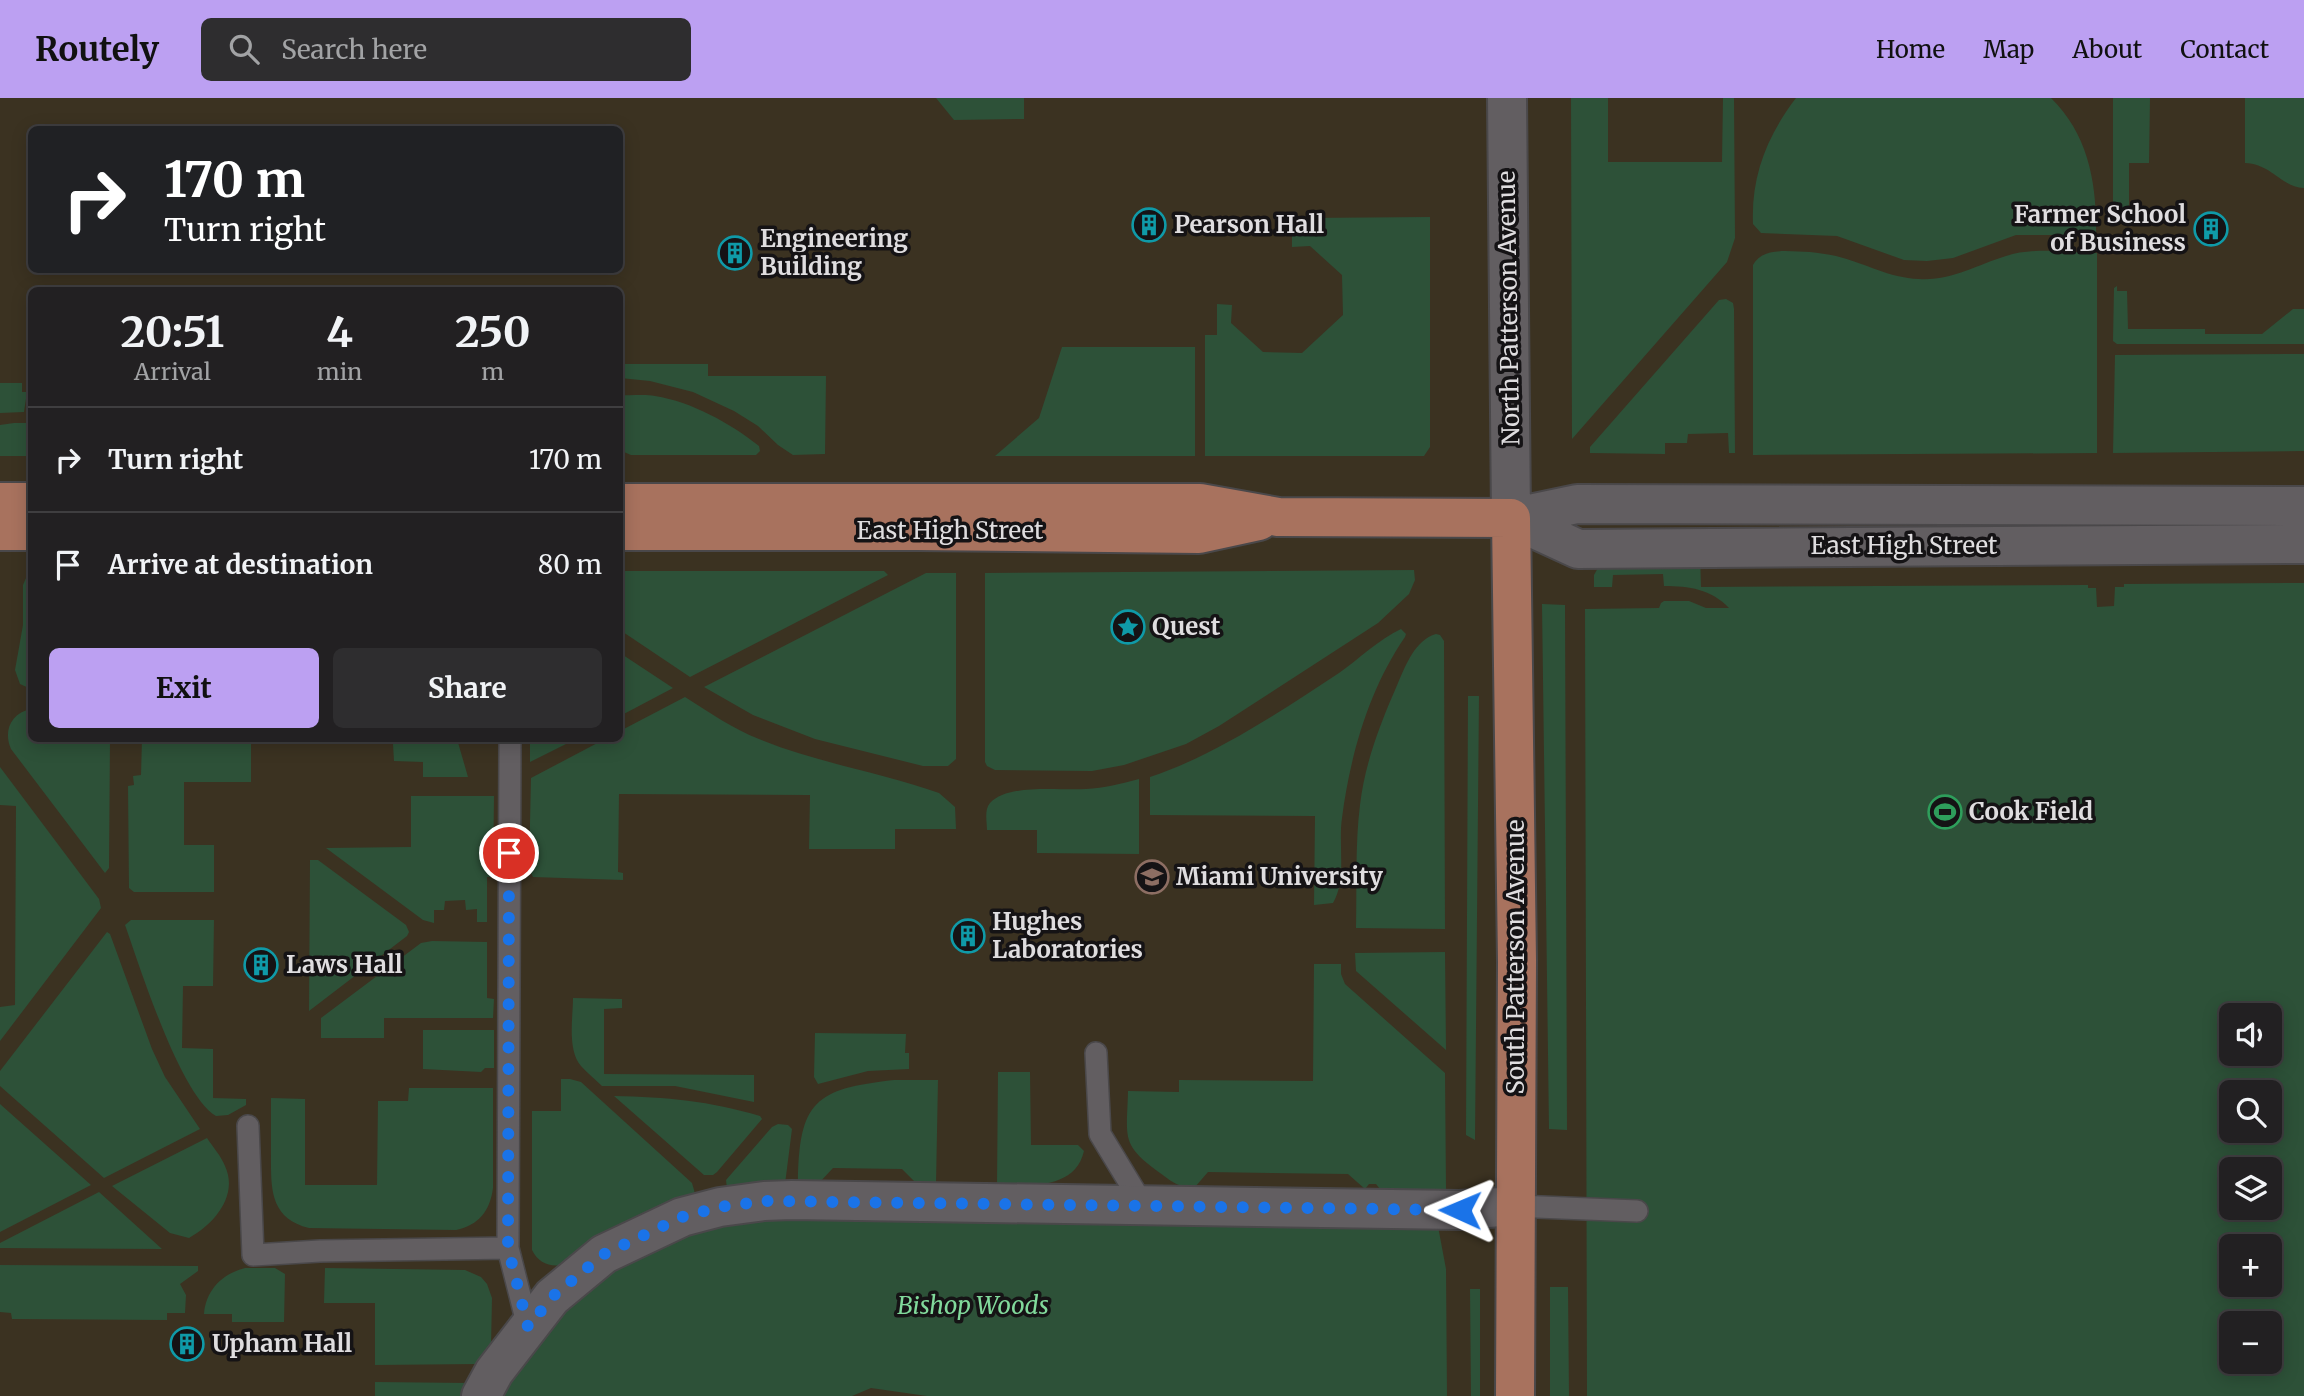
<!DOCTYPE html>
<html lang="en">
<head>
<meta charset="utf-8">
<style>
  :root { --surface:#222022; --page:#2e2d2f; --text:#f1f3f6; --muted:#a2a3a5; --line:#3f3e40; --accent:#bca0f2 }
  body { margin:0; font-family:Merriweather,serif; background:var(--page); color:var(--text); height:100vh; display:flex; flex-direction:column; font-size:26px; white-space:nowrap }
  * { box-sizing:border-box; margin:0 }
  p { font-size:23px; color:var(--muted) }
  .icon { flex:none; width:38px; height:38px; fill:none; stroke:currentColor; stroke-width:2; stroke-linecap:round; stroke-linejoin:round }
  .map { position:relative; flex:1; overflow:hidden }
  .panel { position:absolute; left:28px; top:189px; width:595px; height:455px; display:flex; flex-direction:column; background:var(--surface); border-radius:10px; box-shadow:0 4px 18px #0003,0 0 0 2px var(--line) }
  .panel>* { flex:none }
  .banner { position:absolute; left:28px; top:28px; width:595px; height:147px; border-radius:10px; box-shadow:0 4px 18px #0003,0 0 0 2px var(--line); background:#202124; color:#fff; overflow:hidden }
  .fabs { position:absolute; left:2219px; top:905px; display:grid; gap:14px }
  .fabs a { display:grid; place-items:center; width:63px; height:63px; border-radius:10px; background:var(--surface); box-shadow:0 4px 18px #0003,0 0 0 2px var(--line); font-size:35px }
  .pin { position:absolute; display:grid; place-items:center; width:60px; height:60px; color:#fff; margin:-30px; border:4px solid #fff; border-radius:50%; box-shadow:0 2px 7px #0007 }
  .me { position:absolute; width:77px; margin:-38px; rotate:271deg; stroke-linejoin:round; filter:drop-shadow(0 0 5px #0008) }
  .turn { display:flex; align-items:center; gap:24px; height:147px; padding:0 21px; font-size:32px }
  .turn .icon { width:91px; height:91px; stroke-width:2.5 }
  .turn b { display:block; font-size:49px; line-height:60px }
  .eta { display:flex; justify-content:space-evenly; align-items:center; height:119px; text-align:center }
  .eta b { font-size:42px; font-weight:700; line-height:49px }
  .button { display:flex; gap:14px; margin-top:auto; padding:14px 21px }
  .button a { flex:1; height:80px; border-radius:10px; background:var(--accent); color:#111; font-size:28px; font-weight:700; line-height:80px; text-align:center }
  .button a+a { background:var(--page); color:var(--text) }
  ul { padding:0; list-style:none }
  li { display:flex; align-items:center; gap:21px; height:105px; padding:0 21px; border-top:2px solid var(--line) }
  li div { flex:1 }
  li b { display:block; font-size:26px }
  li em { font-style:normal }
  header { display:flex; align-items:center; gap:42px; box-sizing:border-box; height:98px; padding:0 35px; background:var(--accent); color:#111 }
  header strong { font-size:33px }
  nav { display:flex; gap:38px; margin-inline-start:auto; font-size:24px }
  .search { width:490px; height:63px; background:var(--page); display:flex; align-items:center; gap:18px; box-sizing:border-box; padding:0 24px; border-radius:10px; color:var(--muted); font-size:26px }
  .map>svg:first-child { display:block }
  .education { fill:#3b3221; fill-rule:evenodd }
  .green { fill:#2d5138; fill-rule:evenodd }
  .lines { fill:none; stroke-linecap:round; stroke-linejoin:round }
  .service-casing { stroke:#4a484a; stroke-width:24 }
  .minor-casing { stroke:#4a484a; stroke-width:42 }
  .trunk-casing { stroke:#4a484a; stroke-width:42 }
  .service { stroke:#625e61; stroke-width:21 }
  .minor { stroke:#625e61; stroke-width:38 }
  .trunk { stroke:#a8725e; stroke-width:38 }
  .route { stroke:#1a73e8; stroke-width:12; stroke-dasharray:0 21.6 }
  .labels { text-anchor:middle; stroke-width:7; stroke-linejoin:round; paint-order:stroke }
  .poi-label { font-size:24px; font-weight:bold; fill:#dfdddf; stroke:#151315; text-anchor:start }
  .street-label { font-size:24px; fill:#dfdddf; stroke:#151315 }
  .park-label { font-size:24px; font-style:italic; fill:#81d99b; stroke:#151315 }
</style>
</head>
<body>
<header>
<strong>Routely</strong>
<div class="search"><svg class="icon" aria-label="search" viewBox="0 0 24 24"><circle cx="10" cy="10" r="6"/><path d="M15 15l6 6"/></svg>Search here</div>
<nav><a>Home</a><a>Map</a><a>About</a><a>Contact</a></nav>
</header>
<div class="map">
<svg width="2304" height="1298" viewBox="0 0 2304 1298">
  <rect width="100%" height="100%" fill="#2e2a2d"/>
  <path class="education" d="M0,0H2304V1298H0ZM32,32H620V172H32ZM32,192H620V640H32ZM2231,917H2270V956H2231ZM2231,994H2270V1032H2231ZM2231,1071H2270V1110H2231ZM2231,1148H2270V1186H2231ZM2231,1225H2270V1264H2231Z"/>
  <path class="green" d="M936,0H1024V21L954,22Z
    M1571,0H1608V64H1722L1723,0H1734L1735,140L1727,164L1572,341Z
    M1796,0H2051C2089,37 2097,87 2096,137H2016L1953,160L1927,163L1904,162L1837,138L1761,135L1753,126C1751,78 1767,38 1796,0Z
    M2113,0H2150L2149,65H2129V116H2113Z
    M2245,0H2304V90C2281,89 2272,66 2245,65Z
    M1430,119V349L1424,358H1205V237H1217V206L1232,207L1231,225L1263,254L1302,255L1343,217L1342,177L1310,148L1292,149V134H1305V120Z
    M1810,154C1818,155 1828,156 1836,158C1865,165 1889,180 1919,181C1952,183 1976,167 2006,158C2034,149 2069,154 2097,155V355L1753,357V167C1763,148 1791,154 1810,154Z
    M2117,188V193H2127L2128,231H2205V236H2262L2293,211H2304V246H2117L2113,243L2114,190Z
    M1726,201L1733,205L1734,211L1735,355H1729L1728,335L1688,336L1687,345H1665V356L1590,355V349L1719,202Z
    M1062,249H1195V358H995L1039,320Z
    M2304,256V353L2113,355L2115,257Z
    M620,266H708V278H826L825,356L793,357L778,347L758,328L734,313L693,294L650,283L620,280Z
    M0,285H22V294H27L24,314L0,315Z
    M621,297C632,298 644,296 655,298C692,304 730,325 759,348L760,353L756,357H631L624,354L621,350Z
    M14,325H31V358H0V327Z
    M1700,457L1701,489L2088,487V490H2096L2097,509L2114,508L2115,489H2124V486L2304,485V1298H1587L1585,511L1659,510L1661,505L1664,503H1689L1706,510H1729C1711,491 1689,488 1664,488L1663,476L1613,477L1612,489H1594V477L1599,468ZM2231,917H2270V956H2231ZM2231,994H2270V1032H2231ZM2231,1071H2270V1110H2231ZM2231,1148H2270V1186H2231ZM2231,1225H2270V1264H2231Z
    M1414,472L1415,482L1409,496L1378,525L1219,628L1186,646L1124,667L1092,673L995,672L987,668L985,664V475Z
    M29,473H32L31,591L20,586L15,572L23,527V487Z
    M620,473H884L888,477L690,579L620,532Z
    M926,475H956V661L948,668H923L815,641L753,617L704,589Z
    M1542,506L1565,507L1567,1032L1549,1031Z
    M1401,531L1406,536L1405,539C1369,591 1350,658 1342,720C1338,747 1347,782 1333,805L1314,807L1315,718L1150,717V679C1216,657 1281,613 1339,575C1359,561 1379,541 1401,531Z
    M1436,536L1440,537L1444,543L1445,831L1356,830C1357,789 1355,747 1360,707C1365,664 1381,624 1398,585C1406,567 1415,542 1436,536Z
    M620,555L673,590L620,618Z
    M1468,598H1479L1475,1042L1466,1037Z
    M685,599C709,614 733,631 759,641C817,665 880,674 939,695L955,709L956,731H895V751H809L810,697L619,696L618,774L623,775V782L533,779L529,771L531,680L605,641L620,640V633Z
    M31,611L32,640L110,641L109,770L105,775L11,651C3,633 11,615 31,611Z
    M142,641H267V646H251V684H184V747H214V794H134L129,790L128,688L134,687L133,678L141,677Z
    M285,641H457L468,679H423V664L394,663L393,646L285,645Z
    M530,641V640L576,641L530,664Z
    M0,669L99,801L101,810L0,943V909L15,907L16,708L0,707Z
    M1139,681V756L1037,755V732H987C987,724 984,712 990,705C1009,685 1060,693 1086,691C1104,690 1121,686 1139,681Z
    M411,698H494L493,779H487V824H477V811L466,812L465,802L445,803L444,812H434V825L423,822L326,750L411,749Z
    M310,762H318L406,827L409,834L407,838L309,913Z
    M131,822H214L213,888H183L182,950L213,951V1000L246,1001V1007L228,1017L216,1018C180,997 140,869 125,827Z
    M107,834L110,836L152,951L165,979L200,1031L104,1080L0,988V973Z
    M432,843L487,844V900L494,901L493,920H384V940H321V920L421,845Z
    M1445,854L1446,952L1356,873L1355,855Z
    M1314,866H1341V876L1345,886L1445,975L1446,1091H1380L1376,1086H1369L1365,1091L1348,1076L1208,1074L1195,1089C1177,1089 1174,1085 1160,1075C1120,1046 1127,1040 1128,993L1179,994V982L1313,983Z
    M573,900L622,901V910L604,911V976L754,977V1004L675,988H602C595,981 587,975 581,968C567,952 573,920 573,900Z
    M423,932H494V970H485L481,974L423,971Z
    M815,935L906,936L905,955H909V971L868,973L818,986L814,979Z
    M998,974H1030L1031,1047H1078L1084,1053C1075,1092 1028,1088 997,1087Z
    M561,981H570L581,984L692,1085L696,1099L567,1166C551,1170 539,1166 532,1152V1013H561Z
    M894,982H938L936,1086L918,1087L902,1071L833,1070L819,1085H798C799,1003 815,991 894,982Z
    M409,990H493V1090C490,1113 479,1127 456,1132L309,1130C269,1120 271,1089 271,1056C271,1037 271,1019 271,1000L305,1001V1087H377L378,1003H408Z
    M614,998C666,999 710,1003 760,1018L762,1021L717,1074L713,1077H704Z
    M0,1006L91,1087L0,1134Z
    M778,1026L788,1027L792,1031L785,1086L727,1091L726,1082L772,1029Z
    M207,1040C213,1049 221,1058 225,1068C239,1098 213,1127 189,1140L170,1135L112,1088Z
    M99,1094L162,1151L0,1150V1145Z
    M759,1119L1437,1123L1446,1171L1447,1298H927L871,1290L852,1298H497L547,1226L616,1170L693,1133Z
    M0,1167L198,1168V1173L180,1186L186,1197L185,1215H167V1222L12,1221L11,1215L0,1214Z
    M245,1170H275L285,1176L284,1224H232V1216H204C206,1192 222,1176 245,1170Z
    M325,1170L465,1172L481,1179L487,1186L492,1200L491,1248L479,1266L375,1267V1205H324Z
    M1550,1189H1568L1569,1298H1550Z
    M1470,1191H1480V1298H1471Z
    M375,1284L468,1285L461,1298H375Z"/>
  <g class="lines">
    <defs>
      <path id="service" d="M510,640L508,1150L528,1229
        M1096,955L1100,1036L1143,1107
        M248,1028L253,1157L320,1153L508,1150
        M1515,1108L1637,1113"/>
      <path id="minor" d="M1507,0L1511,420
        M1511,420L1578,451L2304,446
        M1511,420L1577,406L2304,408
        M481,1298L494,1274L552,1199L604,1156L682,1119L720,1109L764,1103L792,1102L1460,1112L1515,1108"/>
      <path id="trunk" d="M0,404H32
        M620,405H1200L1278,419L1511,420L1517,863L1515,1298
        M0,433H32
        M620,433H917L1199,436L1259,423"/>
    </defs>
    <use href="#service" class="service-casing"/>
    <use href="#minor" class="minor-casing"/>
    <use href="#trunk" class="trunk-casing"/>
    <use href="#service" class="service"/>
    <use href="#minor" class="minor"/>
    <use href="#trunk" class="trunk"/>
  </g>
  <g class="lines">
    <path class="route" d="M509,755L508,1150L528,1229L552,1199L604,1156L682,1119L720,1109L764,1103L1460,1112"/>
  </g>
  <defs>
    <symbol id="building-ring" viewBox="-11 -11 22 22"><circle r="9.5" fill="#151315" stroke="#0f9aa8" stroke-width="1.5"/><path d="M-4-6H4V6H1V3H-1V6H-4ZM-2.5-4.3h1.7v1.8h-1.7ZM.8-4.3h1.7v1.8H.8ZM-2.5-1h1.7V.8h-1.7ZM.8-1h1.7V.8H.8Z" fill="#0f9aa8"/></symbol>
    <symbol id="sight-ring" viewBox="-11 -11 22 22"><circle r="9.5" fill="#151315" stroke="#0f9aa8" stroke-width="1.5"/><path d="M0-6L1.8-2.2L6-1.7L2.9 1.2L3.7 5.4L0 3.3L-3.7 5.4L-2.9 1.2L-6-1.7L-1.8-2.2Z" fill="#0f9aa8"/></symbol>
    <symbol id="stadium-ring" viewBox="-11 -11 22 22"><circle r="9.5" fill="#151315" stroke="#2e9e5b" stroke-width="1.5"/><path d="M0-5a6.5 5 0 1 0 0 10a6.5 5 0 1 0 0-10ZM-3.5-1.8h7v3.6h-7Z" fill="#2e9e5b"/></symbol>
    <symbol id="university-ring" viewBox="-11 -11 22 22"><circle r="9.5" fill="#151315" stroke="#8d6e63" stroke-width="1.5"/><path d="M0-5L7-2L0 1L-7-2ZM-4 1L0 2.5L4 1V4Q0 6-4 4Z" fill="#8d6e63"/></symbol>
  </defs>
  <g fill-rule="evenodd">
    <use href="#building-ring" x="1130" y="108" width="38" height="38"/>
    <use href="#building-ring" x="2192" y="112" width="38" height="38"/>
    <use href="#building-ring" x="716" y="136" width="38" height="38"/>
    <use href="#sight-ring" x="1109" y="510" width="38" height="38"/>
    <use href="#stadium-ring" x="1926" y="695" width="38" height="38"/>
    <use href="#university-ring" x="1133" y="760" width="38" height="38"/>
    <use href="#building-ring" x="949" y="819" width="38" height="38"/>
    <use href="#building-ring" x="242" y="848" width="38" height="38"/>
    <use href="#building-ring" x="168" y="1227" width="38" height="38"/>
  </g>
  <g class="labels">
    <g class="poi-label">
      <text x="2186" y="125" text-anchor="end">Farmer School<tspan x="2186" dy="28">of Business</tspan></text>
      <text x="1174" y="135">Pearson Hall</text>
      <text x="760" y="149">Engineering<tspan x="760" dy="28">Building</tspan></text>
      <text x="1152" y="537">Quest</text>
      <text x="1969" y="722">Cook Field</text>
      <text x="1176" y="787">Miami University</text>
      <text x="992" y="832">Hughes<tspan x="992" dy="28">Laboratories</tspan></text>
      <text x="286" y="875">Laws Hall</text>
      <text x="212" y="1254">Upham Hall</text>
    </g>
    <g class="street-label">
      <text transform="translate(1509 210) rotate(-91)" y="8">North Patterson Avenue</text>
      <text x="950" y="441">East High Street</text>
      <text x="1904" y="456">East High Street</text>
      <text transform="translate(1516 859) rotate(-90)" y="8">South Patterson Avenue</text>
    </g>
    <g class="park-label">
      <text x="973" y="1216">Bishop Woods</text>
    </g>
  </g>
</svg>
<div class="fabs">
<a><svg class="icon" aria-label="sound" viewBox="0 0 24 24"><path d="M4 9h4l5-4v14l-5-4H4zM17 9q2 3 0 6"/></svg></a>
<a><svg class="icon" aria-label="search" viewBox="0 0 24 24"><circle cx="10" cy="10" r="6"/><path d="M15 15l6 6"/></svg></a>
<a><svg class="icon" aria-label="layers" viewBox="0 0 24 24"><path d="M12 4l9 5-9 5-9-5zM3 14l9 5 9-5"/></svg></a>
<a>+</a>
<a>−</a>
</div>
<div class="pin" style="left:509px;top:755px;background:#d93025"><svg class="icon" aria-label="arrive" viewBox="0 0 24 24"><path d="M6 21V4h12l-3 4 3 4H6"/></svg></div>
<svg class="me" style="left:1460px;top:1112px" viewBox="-20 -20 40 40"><path d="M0-17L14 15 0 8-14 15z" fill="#1a73e8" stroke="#fff" stroke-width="4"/></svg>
<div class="banner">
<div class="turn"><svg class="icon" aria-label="right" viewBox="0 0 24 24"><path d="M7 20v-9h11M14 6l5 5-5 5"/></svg><div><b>170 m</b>Turn right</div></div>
</div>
<section class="panel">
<div class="eta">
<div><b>20:51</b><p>Arrival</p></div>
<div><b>4</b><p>min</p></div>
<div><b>250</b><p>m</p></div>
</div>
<ul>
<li><svg class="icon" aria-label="right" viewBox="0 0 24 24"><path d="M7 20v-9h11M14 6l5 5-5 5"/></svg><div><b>Turn right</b></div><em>170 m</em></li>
<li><svg class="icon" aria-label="arrive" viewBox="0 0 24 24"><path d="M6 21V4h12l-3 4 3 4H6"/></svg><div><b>Arrive at destination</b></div><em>80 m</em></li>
</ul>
<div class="button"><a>Exit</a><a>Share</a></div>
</section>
</div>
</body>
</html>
